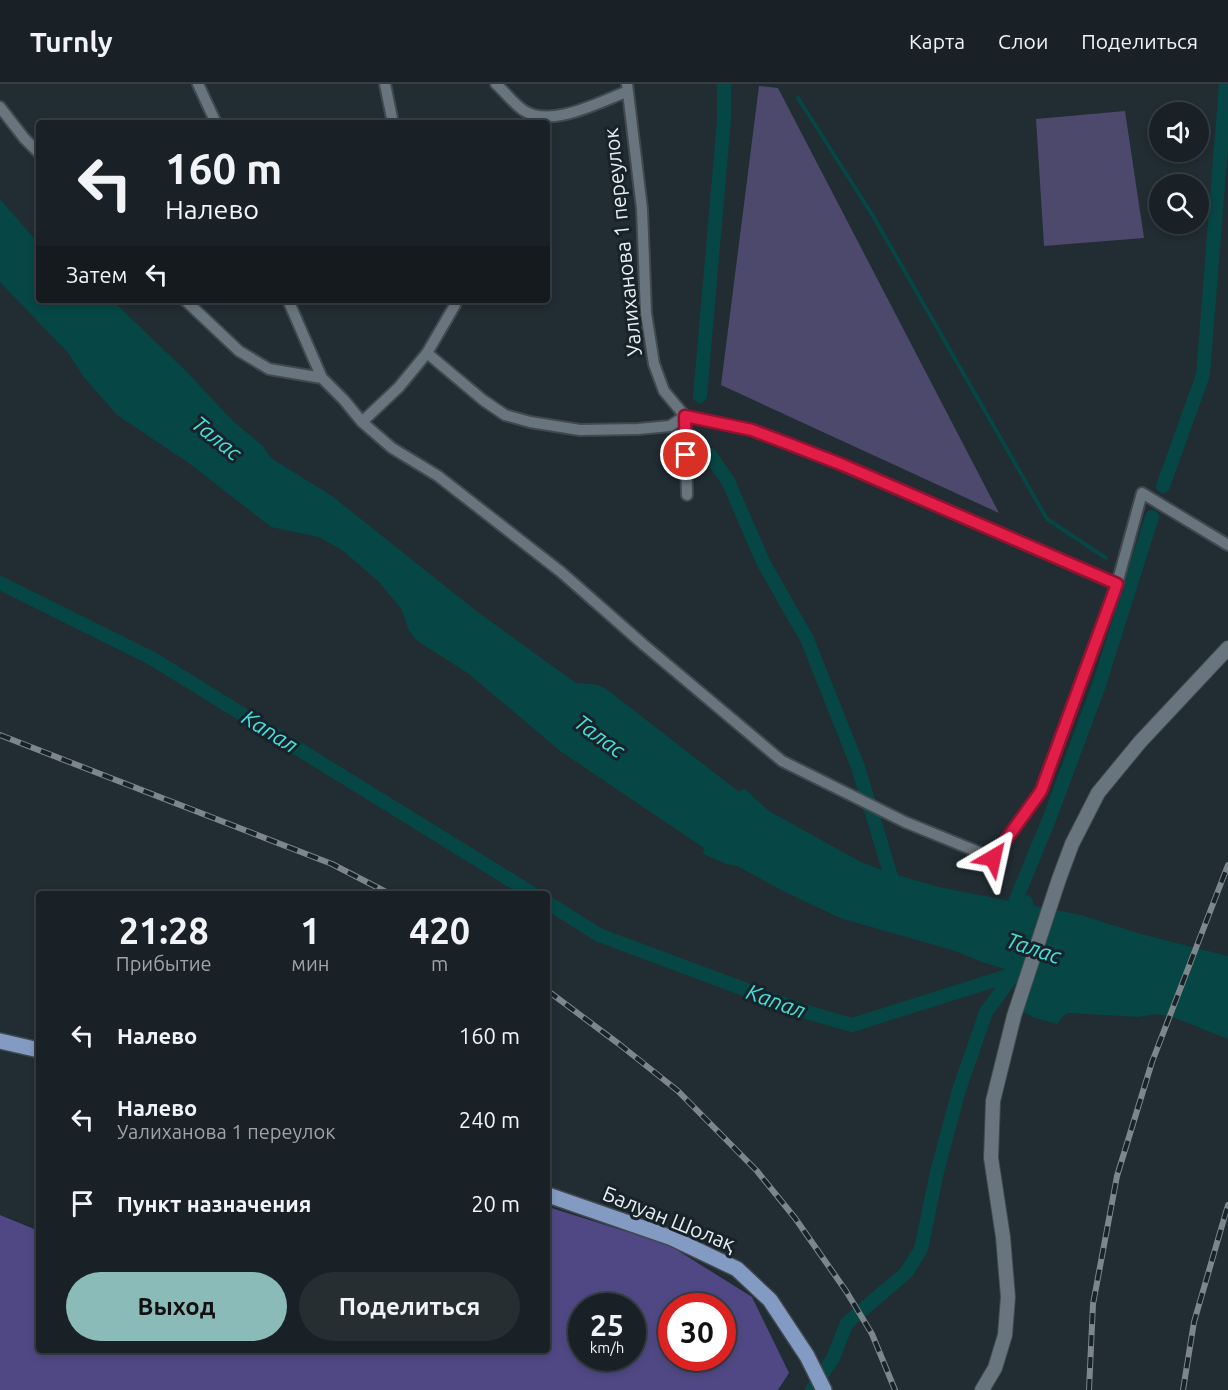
<!DOCTYPE html>
<html lang="ru">
<head>
<meta charset="utf-8">
<style>
  :root { --surface:#192126; --page:#262e32; --text:#f1f3f6; --muted:#9fa3a7; --line:#373e43; --accent:#8bbbb9 }
  body { margin:0; font-family:Ubuntu,sans-serif; background:var(--page); color:var(--text); height:100vh; display:flex; flex-direction:column; font-size:22px; white-space:nowrap }
  * { box-sizing:border-box; margin:0 }
  p { font-size:20px; color:var(--muted) }
  .icon { flex:none; width:33px; height:33px; fill:none; stroke:currentColor; stroke-width:2; stroke-linecap:round; stroke-linejoin:round }
  .map { position:relative; flex:1; overflow:hidden }
  .sheet { position:absolute; left:36px; top:807px; width:514px; height:462px; display:flex; flex-direction:column; background:var(--surface); border-radius:6px; box-shadow:0 3px 9px #0003,0 0 0 2px var(--line) }
  .sheet>* { flex:none }
  .hud { position:absolute; left:36px; top:36px; width:514px; height:183px; border-radius:6px; box-shadow:0 3px 9px #0003,0 0 0 2px var(--line); background:#192126; color:var(--text); overflow:hidden }
  .fabs { position:absolute; left:1149px; top:18px; display:grid; gap:12px }
  .fabs a { display:grid; place-items:center; width:60px; height:60px; border-radius:50%; background:var(--surface); box-shadow:0 3px 9px #0003,0 0 0 2px var(--line); font-size:30px }
  .speed { position:absolute; left:568px; top:1209px; display:flex; gap:12px; font-size:30px; font-weight:700; text-align:center }
  .speed>* { display:grid; place-content:center; width:78px; height:78px; border-radius:50%; background:var(--surface); box-shadow:0 3px 9px #0003,0 0 0 2px var(--line); line-height:1 }
  .speed small { font-size:15px; font-weight:400 }
  .speed .limit { border:9px solid #d22; background:#fff; color:#111 }
  .pin { position:absolute; display:grid; place-items:center; width:51px; height:51px; color:#fff; margin:-26px; border:3px solid #fff; border-radius:50%; box-shadow:0 2px 6px #0007 }
  .me { position:absolute; width:66px; margin:-33px; rotate:36deg; stroke-linejoin:round; filter:drop-shadow(0 0 4px #0008) }
  .turn { display:flex; align-items:center; gap:21px; height:126px; padding:0 30px; font-size:27px }
  .turn .icon { width:78px; height:78px; stroke-width:2.5 }
  .turn b { display:block; font-size:42px; line-height:51px }
  .then { display:flex; align-items:center; height:57px; padding:0 30px; background:#0003; gap:12px; font-size:22px }
  .eta { display:flex; justify-content:space-evenly; align-items:center; height:102px; text-align:center }
  .eta b { font-size:36px; font-weight:700; line-height:42px }
  .primary-button { display:flex; gap:12px; margin-top:auto; padding:12px 30px }
  .primary-button a { flex:1; height:69px; border-radius:36px; background:var(--accent); color:#111; font-size:24px; font-weight:700; line-height:69px; text-align:center }
  .primary-button a+a { background:var(--page); color:var(--text) }
  ul { padding:0; list-style:none }
  li { display:flex; align-items:center; gap:18px; height:84px; padding:0 30px }
  li div { flex:1 }
  li b { display:block; font-size:22px }
  li em { font-style:normal }
  header { display:flex; align-items:center; gap:36px; box-sizing:border-box; height:84px; padding:0 30px; background:var(--surface); border-bottom:2px solid var(--line) }
  header strong { font-size:28px }
  nav { display:flex; gap:33px; margin-inline-start:auto; font-size:21px }
  .map>svg:first-child { display:block }
  .green { fill:#4c496d }
  .forest { fill:#504884; fill-rule:evenodd }
  .water { fill:#064645 }
  .lines { fill:none; stroke-linecap:round; stroke-linejoin:round }
  .stream { stroke:#064645; stroke-width:4 }
  .canal { stroke:#064645; stroke-width:14 }
  .street-casing { stroke:#40494f; stroke-width:14 }
  .secondary-casing { stroke:#40494f; stroke-width:16 }
  .primary-casing { stroke:#40494f; stroke-width:18 }
  .street { stroke:#69757e; stroke-width:10 }
  .secondary { stroke:#69757e; stroke-width:14 }
  .primary { stroke:#839ac2; stroke-width:15 }
  .rail-casing { stroke:#7d868c; stroke-width:6 }
  .rail { stroke:#182229; stroke-width:4; stroke-dasharray:11; stroke-linecap:butt }
  .route-casing { stroke:#92132f; stroke-width:15 }
  .route { stroke:#e11d48; stroke-width:10 }
  .labels { text-anchor:middle; stroke-width:6; stroke-linejoin:round; paint-order:stroke }
  .street-label { font-size:21px; fill:#e8eff4; stroke:#182229 }
  .water-label { font-size:22px; font-style:italic; fill:#43e1de; stroke:#182229 }
</style>
</head>
<body>
<header>
<strong>Turnly</strong>
<nav><a>Карта</a><a>Слои</a><a>Поделиться</a></nav>
</header>
<div class="map">
<svg width="1228" height="1306" viewBox="0 0 1228 1306">
  <rect width="100%" height="100%" fill="#212c33"/>
  <path class="green" d="M759,2L778,4L999,429L721,301Z
    M1125,27L1144,154L1044,162L1036,35Z"/>
  <path class="forest" d="M548,1123L669,1161L752,1213L789,1289L778,1306H0V1131L39,1147V1266H548ZM582,1222H633V1274H582ZM672,1222H723V1274H672Z"/>
  <path class="water" d="M0,115L39,160V216H112L186,287L232,336L263,362L271,374L332,412L479,529L576,599L598,601L605,604L738,707L745,705L769,727L861,778L890,789L939,803L1081,831L1141,850L1228,872V955L1170,932L1156,930L1139,933L1068,929L1064,931L1057,940L1035,934L1018,925L1015,917L1017,891L1014,888L982,878L955,867L840,834L785,808L737,782L726,780L703,770L704,764L560,667L469,590L416,556L409,547L402,526L379,498L342,466L319,453L271,443L190,380L117,331L83,292L69,270L0,198Z"/>
  <g class="lines">
    <path class="stream" d="M798,14L873,132L1047,435L1106,474"/>
    <path class="canal" d="M700,312L724,36V0
      M710,371L728,397L764,480L807,555L858,683L890,789L896,804
      M1163,402L1203,291L1226,0
      M0,499L153,575L533,810
      M548,819L599,851L803,927L852,941L1014,890
      M1033,835L1027,826L1026,818H1015L1050,733L1099,601L1152,433
      M812,1306L833,1274L847,1239L906,1189L921,1165L937,1088L959,1006L986,928L1014,890L1017,891L1034,885"/>
    <defs>
      <path id="street" d="M198,0L216,39
        M385,0L393,39
        M496,0C505,8 514,20 523,26C550,45 599,18 626,8
        M627,0L642,125L646,229L654,280L664,307L685,332L687,411
        M0,23L24,54L39,69
        M185,216L239,267L269,285L322,294
        M288,216L322,294L344,316L362,338L392,364L438,392L561,488L644,561L782,677L905,738L993,774L1041,707L1117,500
        M427,269L483,316L505,331L530,338L580,346L638,345L670,342L685,332L752,346L843,381L1117,500L1142,409L1228,461
        M362,338L399,303L427,269L455,221L456,216"/>
      <path id="secondary" d="M982,1306L995,1284L1005,1251L1008,1213L1003,1153L991,1074L993,1017L1014,932L1059,795L1072,760L1098,709L1140,658L1228,564"/>
      <path id="primary" d="M0,957L39,966
        M548,1111L672,1154L737,1185L770,1216L807,1272L824,1306"/>
    </defs>
    <use href="#street" class="street-casing"/>
    <use href="#secondary" class="secondary-casing"/>
    <use href="#primary" class="primary-casing"/>
    <use href="#street" class="street"/>
    <use href="#secondary" class="secondary"/>
    <use href="#primary" class="primary"/>
    <defs>
      <path id="rail" d="M0,651L332,780L390,810
        M548,907L619,960L678,1007L757,1087L795,1134L846,1207L872,1250L895,1306
        M1089,1306L1093,1220L1117,1092L1152,978L1228,781
        M1183,1306L1194,1238L1228,1121"/>
    </defs>
    <use href="#rail" class="rail-casing"/>
    <use href="#rail" class="rail"/>
  </g>
  <g class="lines">
    <defs>
      <path id="route" d="M686,371L685,332L752,346L789,360L843,381L1117,500L1041,707L993,774"/>
    </defs>
    <use href="#route" class="route-casing"/>
    <use href="#route" class="route"/>
  </g>
  <g class="labels">
    <g class="street-label">
      <text transform="translate(623 158) rotate(-96)" y="7">Уалиханова 1 переулок</text>
      <text transform="translate(669 1135) rotate(22)" y="7">Балуан Шолақ</text>
    </g>
    <g class="water-label">
      <text transform="translate(217 354) rotate(39)" y="8">Талас</text>
      <text transform="translate(270 647) rotate(32)" y="8">Капал</text>
      <text transform="translate(600 652) rotate(36)" y="8">Талас</text>
      <text transform="translate(1034 864) rotate(18)" y="8">Талас</text>
      <text transform="translate(776 917) rotate(20)" y="8">Капал</text>
    </g>
  </g>
</svg>
<div class="fabs">
<a><svg class="icon" aria-label="sound" viewBox="0 0 24 24"><path d="M4 9h4l5-4v14l-5-4H4zM17 9q2 3 0 6"/></svg></a>
<a><svg class="icon" aria-label="search" viewBox="0 0 24 24"><circle cx="10" cy="10" r="6"/><path d="M15 15l6 6"/></svg></a>
</div>
<div class="speed"><div>25<small>km/h</small></div><div class="limit">30</div></div>
<div class="pin" style="left:686px;top:371px;background:#d93025"><svg class="icon" aria-label="arrive" viewBox="0 0 24 24"><path d="M6 21V4h12l-3 4 3 4H6"/></svg></div>
<svg class="me" style="left:993px;top:774px" viewBox="-20 -20 40 40"><path d="M0-17L14 15 0 8-14 15z" fill="#e11d48" stroke="#fff" stroke-width="4"/></svg>
<div class="hud">
<div class="turn"><svg class="icon" aria-label="left" viewBox="0 0 24 24"><path d="M17 20v-9H6M10 6l-5 5 5 5"/></svg><div><b>160 m</b>Налево</div></div>
<div class="then">Затем<svg class="icon" aria-label="left" viewBox="0 0 24 24"><path d="M17 20v-9H6M10 6l-5 5 5 5"/></svg></div>
</div>
<section class="sheet">
<div class="eta">
<div><b>21:28</b><p>Прибытие</p></div>
<div><b>1</b><p>мин</p></div>
<div><b>420</b><p>m</p></div>
</div>
<ul>
<li><svg class="icon" aria-label="left" viewBox="0 0 24 24"><path d="M17 20v-9H6M10 6l-5 5 5 5"/></svg><div><b>Налево</b></div><em>160 m</em></li>
<li><svg class="icon" aria-label="left" viewBox="0 0 24 24"><path d="M17 20v-9H6M10 6l-5 5 5 5"/></svg><div><b>Налево</b><p>Уалиханова 1 переулок</p></div><em>240 m</em></li>
<li><svg class="icon" aria-label="arrive" viewBox="0 0 24 24"><path d="M6 21V4h12l-3 4 3 4H6"/></svg><div><b>Пункт назначения</b></div><em>20 m</em></li>
</ul>
<div class="primary-button"><a>Выход</a><a>Поделиться</a></div>
</section>
</div>
</body>
</html>
